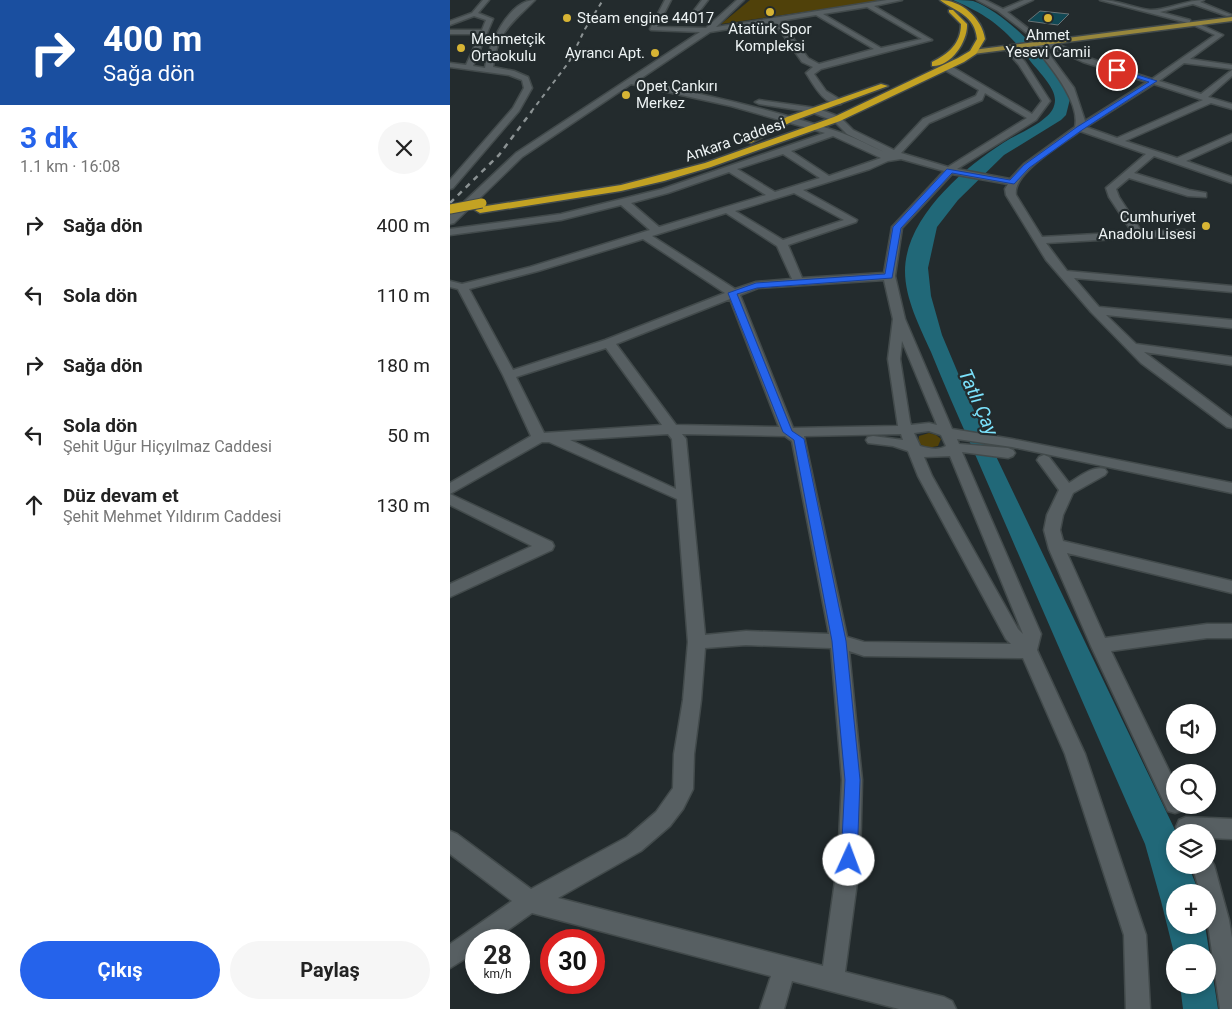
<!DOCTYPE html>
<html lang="tr">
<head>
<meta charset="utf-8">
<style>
  :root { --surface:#fff; --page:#f6f6f6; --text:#222; --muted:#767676; --accent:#2563eb }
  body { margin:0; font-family:Roboto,sans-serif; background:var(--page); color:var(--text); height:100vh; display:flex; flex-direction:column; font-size:19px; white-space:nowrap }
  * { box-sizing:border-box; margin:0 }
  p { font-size:16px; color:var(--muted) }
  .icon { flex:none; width:28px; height:28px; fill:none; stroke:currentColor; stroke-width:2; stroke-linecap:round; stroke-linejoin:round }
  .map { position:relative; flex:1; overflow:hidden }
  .sheet { display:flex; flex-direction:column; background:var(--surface); width:450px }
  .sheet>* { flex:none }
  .hud { background:#1a4fa0; color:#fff; overflow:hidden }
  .controls { position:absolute; left:716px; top:704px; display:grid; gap:10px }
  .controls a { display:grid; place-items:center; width:50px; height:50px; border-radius:50%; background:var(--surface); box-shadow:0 2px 8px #0003; font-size:25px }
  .speed { position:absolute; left:15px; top:929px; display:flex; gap:10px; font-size:25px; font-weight:700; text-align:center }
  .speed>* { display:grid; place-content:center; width:65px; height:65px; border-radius:50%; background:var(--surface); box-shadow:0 2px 8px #0003; line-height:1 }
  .speed small { font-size:12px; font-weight:400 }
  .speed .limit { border:8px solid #d22; background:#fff; color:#111 }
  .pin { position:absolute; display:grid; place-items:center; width:42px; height:42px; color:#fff; margin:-21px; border:2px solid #fff; border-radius:50%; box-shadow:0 1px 5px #0007 }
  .me { position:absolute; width:55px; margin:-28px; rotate:2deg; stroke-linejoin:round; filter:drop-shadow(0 0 4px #0008) }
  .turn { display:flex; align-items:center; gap:18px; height:105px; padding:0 20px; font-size:22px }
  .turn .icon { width:65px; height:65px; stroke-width:2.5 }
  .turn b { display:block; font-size:35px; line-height:42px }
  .round { display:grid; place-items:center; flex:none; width:52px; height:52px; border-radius:26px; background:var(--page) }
  .summary { display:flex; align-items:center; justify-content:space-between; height:85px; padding:0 20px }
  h1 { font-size:30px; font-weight:700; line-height:38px; color:var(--accent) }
  .button { display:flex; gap:10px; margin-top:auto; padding:10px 20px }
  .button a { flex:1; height:58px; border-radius:30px; background:var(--accent); color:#fff; font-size:20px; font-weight:700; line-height:58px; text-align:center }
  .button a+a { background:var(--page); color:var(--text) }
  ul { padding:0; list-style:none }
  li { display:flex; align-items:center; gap:15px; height:70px; padding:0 20px }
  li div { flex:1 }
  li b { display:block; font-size:19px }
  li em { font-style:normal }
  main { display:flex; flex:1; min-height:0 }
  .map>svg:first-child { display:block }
  .green { fill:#50410a }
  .water { fill:#216878 }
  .building { fill:#114854; stroke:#6a7375 }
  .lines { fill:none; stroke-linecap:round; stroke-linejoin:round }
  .minor-casing { stroke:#424a4b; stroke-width:3 }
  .major-casing { stroke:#424a4b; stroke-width:3 }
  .highway-casing { stroke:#424a4b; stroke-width:3 }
  .minor { fill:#575f62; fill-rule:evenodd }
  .major { fill:#98873c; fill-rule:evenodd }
  .highway { fill:#c3a223; fill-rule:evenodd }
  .rail-far1 { stroke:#8b9293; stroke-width:2; stroke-dasharray:4.5 4.5; stroke-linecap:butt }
  .rail { stroke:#8b9293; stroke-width:2.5; stroke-dasharray:5.5 5.5; stroke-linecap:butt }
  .highway-bridge-casing { stroke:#424a4b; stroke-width:11; stroke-linecap:butt }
  .highway-bridge { stroke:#c3a223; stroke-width:9 }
  .route { fill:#2563eb; stroke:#184099 }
  .poi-dot { fill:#d7b434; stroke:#232b2d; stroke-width:2 }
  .labels { text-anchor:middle; stroke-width:4.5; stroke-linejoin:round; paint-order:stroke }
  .far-poi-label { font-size:15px; fill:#edf3f4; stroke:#232b2d; text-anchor:start }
  .far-street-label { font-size:15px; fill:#edf3f4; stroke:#232b2d }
  .water-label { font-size:19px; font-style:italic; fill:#7ce3fd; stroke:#232b2d }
</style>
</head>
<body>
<main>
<section class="sheet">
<div class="hud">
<div class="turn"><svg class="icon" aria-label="right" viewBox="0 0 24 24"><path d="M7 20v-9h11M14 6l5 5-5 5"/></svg><div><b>400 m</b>Sağa dön</div></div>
</div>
<div class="summary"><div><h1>3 dk</h1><p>1.1 km · 16:08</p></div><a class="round"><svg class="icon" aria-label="close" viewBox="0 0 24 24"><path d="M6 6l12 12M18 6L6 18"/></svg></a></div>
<ul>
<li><svg class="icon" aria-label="right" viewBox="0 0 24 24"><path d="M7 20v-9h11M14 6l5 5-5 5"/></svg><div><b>Sağa dön</b></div><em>400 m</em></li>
<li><svg class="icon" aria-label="left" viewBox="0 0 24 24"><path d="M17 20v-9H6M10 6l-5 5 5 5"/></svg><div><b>Sola dön</b></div><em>110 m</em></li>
<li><svg class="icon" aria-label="right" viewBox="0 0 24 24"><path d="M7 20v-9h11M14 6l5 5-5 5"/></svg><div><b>Sağa dön</b></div><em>180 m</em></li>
<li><svg class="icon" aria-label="left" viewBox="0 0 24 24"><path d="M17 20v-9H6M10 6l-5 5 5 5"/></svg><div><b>Sola dön</b><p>Şehit Uğur Hiçyılmaz Caddesi</p></div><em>50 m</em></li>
<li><svg class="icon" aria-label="ahead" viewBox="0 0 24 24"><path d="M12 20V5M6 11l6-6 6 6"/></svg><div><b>Düz devam et</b><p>Şehit Mehmet Yıldırım Caddesi</p></div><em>130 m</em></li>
</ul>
<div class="button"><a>Çıkış</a><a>Paylaş</a></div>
</section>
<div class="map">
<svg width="782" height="1009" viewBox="0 0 782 1009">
  <rect width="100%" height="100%" fill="#232b2d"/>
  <path class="green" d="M300,0H437L271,24Z
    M479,433L486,435L491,439L488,446L477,448L468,443L469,436Z"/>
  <path class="water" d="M503,0C509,0 517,0 523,1C557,13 607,65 620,99L616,115L611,120L554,155L508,200L487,227L478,268L481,296L492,335L521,404L726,832L725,865H738L749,892H725V925H755L768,1009H733L730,985H758V952H725V957L711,901L695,844C636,711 579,578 521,445C507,414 494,384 481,352C470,327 455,299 455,271C455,219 512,169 553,143C567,134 584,128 596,117C601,113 605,107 605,100C605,87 589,72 581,62C557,30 540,16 503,0Z"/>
  <path class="building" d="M590,11L619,14L608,25L578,21Z"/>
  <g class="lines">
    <defs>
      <path id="minor" d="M33,0H39L28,13L43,19L23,66L35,68C38,45 59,0 85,0C62,23 47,32 43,67L64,71L78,77L82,88L69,111L3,188L0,189V180L63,108L74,88L72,80L59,75L0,67V63L16,65L30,34H0V30H32L36,20L24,16L0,25V21L22,13Z
        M215,0H221L207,27L256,28L287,0H294L266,27L437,0H452L424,6L482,40L371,69L364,74L376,91L391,100V104C374,106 364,85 356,73L363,67L352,62L324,22L260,32L187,81C254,94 321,109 386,131C402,136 418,145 434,152L397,134L384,121L361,112L309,104L305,102L309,100L366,108L390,117L403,130L444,150L473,119L526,96L529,90L493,69V65H499L582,114L592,101L569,65L554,48L561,46L575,62L600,101L586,120L507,169L560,179L574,164L625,127C631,102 599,65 584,46V42H590L624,88L635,121L697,82L633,62L595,45V41H601L639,58L702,79L765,35L743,25V23H747L773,35L740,59L782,65V69L734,63L709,81L751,94L782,70V76L758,97L782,104V109L761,103L675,141L727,158L782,134V140L736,161L782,177V183L704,156L684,173L739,190L756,193V197L738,196L679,178L666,189L669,197L692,232L734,230L738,231L739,233L738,235L596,243L617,271L782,286V292L624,278L649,307L782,320V328L656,315L686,344L782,357V365L694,352L782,418V428L777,427L691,363L641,312L596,260L556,195L555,189L558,184L502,174L452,228L445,276L455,319L502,429L562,439L782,483V493L562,447L507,439L509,444L558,448L563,450L565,453L563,456L558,458L512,452L591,634L587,650L635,754L696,935L700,1009H676L674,935L615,754L573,658L414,656L399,651L412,780L410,860L395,972L494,997L502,1001L506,1009H449L342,981L334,1009H310L321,976L82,913L44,940H26V952L0,968V944L62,901L0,854V831L7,834L81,889L177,837L206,812L223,788L224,754L233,700L238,642L227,499L99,442H92L0,494V483L81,436L53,375L8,289L0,287V281L12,284L80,267L200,230L171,205L111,220L0,235V229L111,214L212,189L375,133L281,106L181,84L72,157L4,223L0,224V215L66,153L250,32L201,30L200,29ZM417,7L472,39L431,48L373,14ZM366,15L424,49L369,64L358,58L330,21ZM704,84L753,100L667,138L636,127ZM535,93L577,118L498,167L451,153L479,123L532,100ZM630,131L696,154L656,188L659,197L682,232L592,237L566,195C562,173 613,144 630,131ZM383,136L431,158L379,176L341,151ZM333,154L370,178L325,192L287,169ZM451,159L494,171L442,227L434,273L352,278L338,245L406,222L407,220L353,190L420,169L438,161ZM279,172L316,195L209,227L181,203L218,193ZM344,193L394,220L333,240L285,211ZM276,213L327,246L342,279L306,282L285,289L202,236ZM193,239L275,293L155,340L63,370L19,289L88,271ZM434,280L443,319L438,359L448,426L343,428L290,295L308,288ZM280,299L329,427L226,425L166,344ZM452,341L487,425L479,423L461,425L460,422L450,359ZM156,348L212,425L94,433L66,377ZM479,431L491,435L496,446C488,451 478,448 470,446L464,433ZM218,434L222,439L226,489L120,440ZM232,434L335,436L342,441L379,634L296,631L255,635L236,439ZM451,434L453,440L423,436L418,437L416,440L418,443L443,446L458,451L468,476L556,639L561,644L414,642L397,637L354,436ZM500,456L573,634L568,629L482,476L474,457ZM296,645L381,648L392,780L388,860L373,966L108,898L191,851L220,826L233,809L243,789L244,754L251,700L255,648Z
        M252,0H258L241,22H237L236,21Z
        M527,0H535L553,9L574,0H583L557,12L593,40L587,41L548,11Z
        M650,0C667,0 683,8 700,10C713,11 737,0 754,0L750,2L782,15L777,16L743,4L710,12L740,20V22L738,23Z
        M594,455L599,457L619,483C629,477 643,465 655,469L657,472L655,475L623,493L613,515L610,530L613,541L782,581V593L617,553L655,638L757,624H782V638H757L661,651L725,783V805H735L732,811L725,813L718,811L641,646L599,549L594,530L597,515L609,490L587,460L589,457Z
        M0,494L102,542L104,546L102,550L0,597V584L82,546L0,505Z
        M736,817L782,819V839L758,838V832H728L726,827L729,820Z
        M758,857L760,858L764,865L779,920L782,938V1009H770L758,924V892H750L742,865H758Z"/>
      <path id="major" d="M782,17V21L523,54L519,52L523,50Z"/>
      <path id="highway" d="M490,0C511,0 532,18 535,39L526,54L514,62L390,121L261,167L214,181L171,191L30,213L25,210L30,207L171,185L255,163L384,117L508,58L520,51L527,39C525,15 506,12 490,0Z
        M499,10H503L517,24C518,41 501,67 482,66V62C498,54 511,44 511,24L499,12Z
        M431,84L438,86L343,121L301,143L294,141L337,117Z"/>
    </defs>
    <use href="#minor" class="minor-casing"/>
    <use href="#major" class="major-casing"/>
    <use href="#highway" class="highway-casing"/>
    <use href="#minor" class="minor"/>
    <use href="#major" class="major"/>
    <use href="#highway" class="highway"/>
    <path class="rail-far1" d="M81,112L119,62L135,29L153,0"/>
    <path class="rail" d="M0,203L49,155L82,111"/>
    <defs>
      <path id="highway-bridge" d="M0,209L32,203"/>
    </defs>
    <use href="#highway-bridge" class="highway-bridge-casing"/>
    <use href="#highway-bridge" class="highway-bridge"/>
  </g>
  <path class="route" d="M665,68L707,81L632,130L579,168L564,184L502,173L451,228L442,278L307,288L287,294L342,431L354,439L396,641L410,780L407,860L405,866L399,868L394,866L391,860L395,780L382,641L344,440L333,432L278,293L306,283L435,274L443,227L497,169L560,180L574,165L627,127L699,82L665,71Z"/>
  <g class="poi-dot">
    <circle cx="320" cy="12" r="5"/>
    <circle cx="117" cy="18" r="5"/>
    <circle cx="598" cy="18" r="5"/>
    <circle cx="11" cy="48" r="5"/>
    <circle cx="205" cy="53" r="5"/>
    <circle cx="176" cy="95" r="5"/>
    <circle cx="756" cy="226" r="5"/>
  </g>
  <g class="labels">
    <g class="far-poi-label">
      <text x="127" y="23">Steam engine 44017</text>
      <text x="320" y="34" text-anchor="middle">Atatürk Spor<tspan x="320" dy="17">Kompleksi</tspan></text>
      <text x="598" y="40" text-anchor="middle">Ahmet<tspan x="598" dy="17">Yesevi Camii</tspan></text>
      <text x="21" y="44">Mehmetçik<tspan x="21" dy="17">Ortaokulu</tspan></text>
      <text x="195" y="58" text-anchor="end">Ayrancı Apt.</text>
      <text x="186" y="91">Opet Çankırı<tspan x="186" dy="17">Merkez</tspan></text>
      <text x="746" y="222" text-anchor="end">Cumhuriyet<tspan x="746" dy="17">Anadolu Lisesi</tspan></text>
    </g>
    <g class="far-street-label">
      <text transform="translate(285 140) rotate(-19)" y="5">Ankara Caddesi</text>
    </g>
    <g class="water-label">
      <text transform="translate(529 402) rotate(66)" y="7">Tatlı Çay</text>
    </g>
  </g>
</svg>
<div class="controls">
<a><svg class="icon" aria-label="sound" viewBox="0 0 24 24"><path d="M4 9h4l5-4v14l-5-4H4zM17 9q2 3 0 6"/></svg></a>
<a><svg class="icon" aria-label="search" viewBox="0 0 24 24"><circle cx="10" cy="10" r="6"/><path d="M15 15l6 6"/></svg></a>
<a><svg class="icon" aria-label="layers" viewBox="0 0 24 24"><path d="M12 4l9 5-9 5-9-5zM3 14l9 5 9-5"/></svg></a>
<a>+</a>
<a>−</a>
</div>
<div class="speed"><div>28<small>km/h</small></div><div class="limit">30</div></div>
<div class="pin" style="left:667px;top:70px;background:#d93025"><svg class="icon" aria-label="arrive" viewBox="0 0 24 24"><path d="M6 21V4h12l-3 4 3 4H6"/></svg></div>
<svg class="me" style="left:399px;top:860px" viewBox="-20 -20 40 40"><circle r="19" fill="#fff"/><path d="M0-13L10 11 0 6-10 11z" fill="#2563eb"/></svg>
</div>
</main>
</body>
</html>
